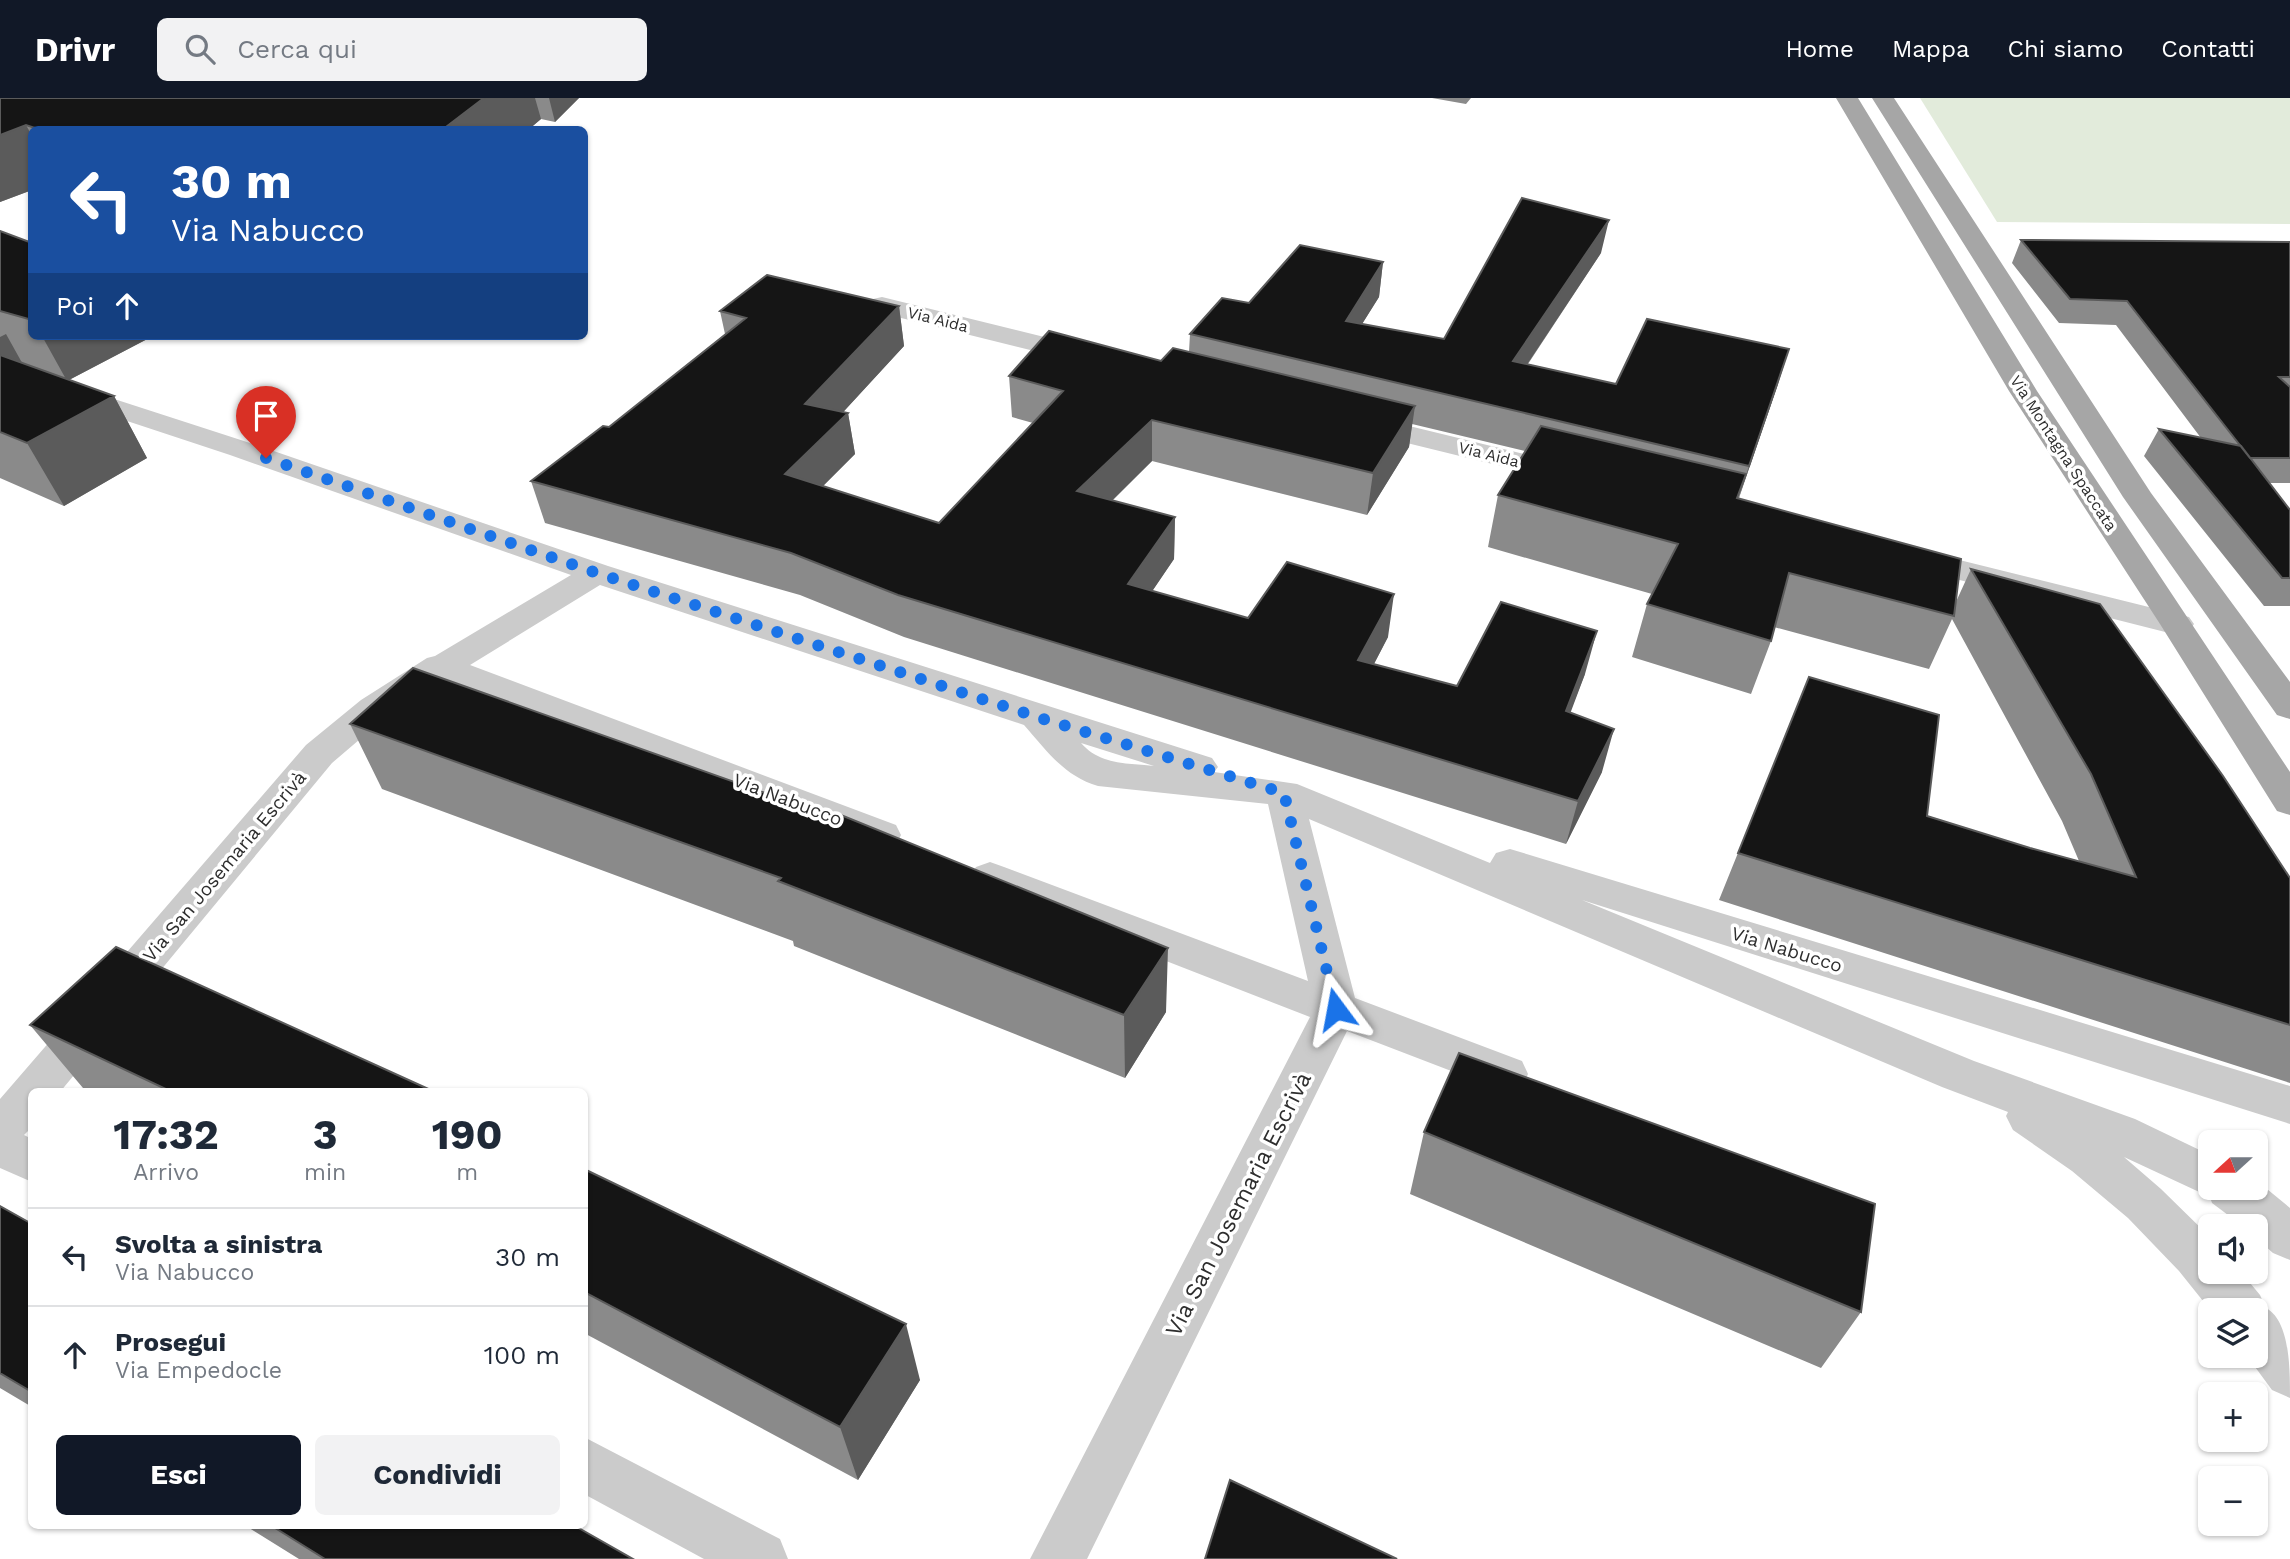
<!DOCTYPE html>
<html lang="it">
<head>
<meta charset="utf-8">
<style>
  :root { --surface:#fff; --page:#f2f2f3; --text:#1f2937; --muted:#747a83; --line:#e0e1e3; --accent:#111827 }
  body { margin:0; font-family:"Work Sans",sans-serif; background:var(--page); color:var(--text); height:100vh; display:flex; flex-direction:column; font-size:26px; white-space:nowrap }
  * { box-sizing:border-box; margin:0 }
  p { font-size:23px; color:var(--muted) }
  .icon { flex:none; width:38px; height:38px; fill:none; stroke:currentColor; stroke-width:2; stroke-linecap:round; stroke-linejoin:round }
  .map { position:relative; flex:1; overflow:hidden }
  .sheet { position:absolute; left:28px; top:990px; width:560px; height:441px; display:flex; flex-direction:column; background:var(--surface); border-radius:10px; box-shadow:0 2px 5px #0004 }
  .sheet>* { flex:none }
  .hud { position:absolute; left:28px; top:28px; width:560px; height:214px; border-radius:10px; box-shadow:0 2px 5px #0004; background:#1a4fa0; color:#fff; overflow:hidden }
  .needle { width:46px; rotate:249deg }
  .tools { position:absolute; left:2198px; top:1032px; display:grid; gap:14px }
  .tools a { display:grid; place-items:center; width:70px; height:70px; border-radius:10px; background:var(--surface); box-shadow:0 2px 5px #0004; font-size:35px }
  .pin { position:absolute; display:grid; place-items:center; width:60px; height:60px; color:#fff; margin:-72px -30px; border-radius:50% 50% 50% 0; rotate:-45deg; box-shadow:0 0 7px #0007 }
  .pin .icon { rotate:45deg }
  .me { position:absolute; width:77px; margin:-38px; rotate:347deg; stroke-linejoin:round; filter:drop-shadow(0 0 5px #0008) }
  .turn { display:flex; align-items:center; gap:24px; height:147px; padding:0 28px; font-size:32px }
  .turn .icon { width:91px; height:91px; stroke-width:2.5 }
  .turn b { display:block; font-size:49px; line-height:60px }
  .then { display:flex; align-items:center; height:66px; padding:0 28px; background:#0003; gap:14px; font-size:26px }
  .eta { display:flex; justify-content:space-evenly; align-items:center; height:119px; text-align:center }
  .eta b { font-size:42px; font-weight:700; line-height:49px }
  .cta { display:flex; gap:14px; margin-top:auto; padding:14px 28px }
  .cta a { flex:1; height:80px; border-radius:10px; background:var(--accent); color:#fff; font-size:28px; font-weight:700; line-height:80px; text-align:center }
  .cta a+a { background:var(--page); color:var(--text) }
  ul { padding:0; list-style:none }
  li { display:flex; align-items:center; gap:21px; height:98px; padding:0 28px; border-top:2px solid var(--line) }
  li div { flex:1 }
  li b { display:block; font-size:26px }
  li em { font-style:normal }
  header { display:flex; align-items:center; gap:42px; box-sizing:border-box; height:98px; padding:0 35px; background:var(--accent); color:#fff }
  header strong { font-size:33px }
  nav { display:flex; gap:38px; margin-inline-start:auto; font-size:24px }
  .search { width:490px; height:63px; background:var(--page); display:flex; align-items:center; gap:18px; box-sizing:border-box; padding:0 24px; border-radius:10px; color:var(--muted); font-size:26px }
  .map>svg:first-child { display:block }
  .green { fill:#e2ebdb }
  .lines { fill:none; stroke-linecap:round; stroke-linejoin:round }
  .minor { fill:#cbcbcb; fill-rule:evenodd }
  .major { fill:#a6a6a6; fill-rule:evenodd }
  .wall { fill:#8a8a8a }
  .shaded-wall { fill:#5b5b5b }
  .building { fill:#151515; stroke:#5b5b5b; stroke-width:2 }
  .route { stroke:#1a73e8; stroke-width:12; stroke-dasharray:0 21.6 }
  .labels { text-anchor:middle; stroke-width:7; stroke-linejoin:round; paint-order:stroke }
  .far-street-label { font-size:16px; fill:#2e2e2e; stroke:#fff }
  .street-label { font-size:19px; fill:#2e2e2e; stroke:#fff }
  .near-street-label { font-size:23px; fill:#2e2e2e; stroke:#fff }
</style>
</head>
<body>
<header>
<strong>Drivr</strong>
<div class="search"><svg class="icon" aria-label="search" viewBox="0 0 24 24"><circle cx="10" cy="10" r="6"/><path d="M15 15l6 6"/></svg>Cerca qui</div>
<nav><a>Home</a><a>Mappa</a><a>Chi siamo</a><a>Contatti</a></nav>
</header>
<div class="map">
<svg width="2290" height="1461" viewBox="0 0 2290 1461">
  <rect width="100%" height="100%" fill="#fff"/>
  <path class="green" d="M1920,0H2290V126L1997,124Z"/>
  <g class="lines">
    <path class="minor" d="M882,199L1097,252L1101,258L1097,264L1087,266L873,213L869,207L873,201Z
      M0,264L250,345L608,468L1212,660L1218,669L1214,674L1297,686L1490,765L1496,755L1510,751L2290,988V1026L1582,802L1974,963L2135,1021L2210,1057V1090H2256V1082L2290,1110V1162L2273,1155L2256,1140V1129H2244L2212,1105L2210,1099L2124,1059L2161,1091L2210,1139V1174H2241L2260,1197L2266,1210C2290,1223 2290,1270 2290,1300L2272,1292L2247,1258H2256V1213H2211L2179,1173L2128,1120L2072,1073L2013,1032L2006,1018L2008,1014L1942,989L1309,721L1355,900L1522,963L1528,976L1522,989L1506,994L1347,933L1087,1461H1030L1310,919L976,789L970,779L976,769L990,764L1004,769L1308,883L1268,706L1098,688C1064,678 1047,653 1024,627L600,487L470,567L896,727L901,737L896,747L882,751L868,747L444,583L387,618L332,665L60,994H32V1029L24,1037L32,1041V1084L0,1070V1001L306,647L361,602L427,560L435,558L571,477L230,357L0,281ZM1081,645L1154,668C1127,665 1100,667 1081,645Z
      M1360,316L1581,370L1585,376L1581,382L1570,385L1350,331L1346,325L1350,319Z
      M1907,449L2189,519L2194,526L2189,533L2177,537L1896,466L1891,459L1896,452Z
      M584,1339L780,1441L788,1461H704L584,1396Z"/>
    <path class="major" d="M1836,0H1858L2037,293L2290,674V717L2277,713L2160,526L2009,293Z
      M1872,0H1894L2151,395L2290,584V621L2277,617L2123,399Z"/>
  </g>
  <path class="wall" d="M0,0H579L555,24L541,21L528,32H32V92L0,104Z
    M1432,0H1471L1466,6Z
    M0,133L32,145V238H153L69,282L114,298L147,360L64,408L0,380Z
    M2021,142L2290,144V385H2269L2290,412V508H2264L2144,358L2159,331L2201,340L2116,227L2059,225L2012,165Z
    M1601,155L1528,266L1616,286H1778L1739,400L1955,506L1971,471L2290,780V985L1719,802L1809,579L1927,718L2030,750L2079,763L2062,723L1952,521L1929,571L1774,529L1771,543L1751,596L1632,559L1647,506L1652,496L1488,449L1498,397L1525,353L1412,326L1409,349L1367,417L1152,363L1112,403L1175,419L1174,461L1152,493L1248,520L1388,539L1374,566L1457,588L1585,576L1570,614L1602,674L1566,746L904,539L800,497L545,425L531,383L609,329L725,236L720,213L899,208L904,248L843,314L848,315L855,356L823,388L939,425L1033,325L1012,319L1009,278L1161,263L1189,254L1190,236L1249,205L1383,164L1379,199L1362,226L1444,241Z
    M350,626L1166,914L1125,980L794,848L793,843L382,691Z
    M30,927L435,994H92L83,990Z
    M1424,1034L1861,1214L1821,1270L1410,1096Z
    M584,1071L920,1282L858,1382L584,1235Z
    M0,1108L32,1126V1309L0,1290Z
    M246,1428H575L633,1461H299Z"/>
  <path class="shaded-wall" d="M484,0H535L541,21L528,32H442Z
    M549,0H579L555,24Z
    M26,27L32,38V92L0,104V37Z
    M1609,122L1601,155L1506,298L1513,263Z
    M1383,164L1379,199L1342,258L1346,223Z
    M899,208L904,248L812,348L805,306Z
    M6,236L40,297L0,286V239Z
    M42,238H153L67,283Z
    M1789,251L1778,286L1737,405L1749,368Z
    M114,298L147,360L64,408L27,345Z
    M1415,308L1409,349L1367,417L1373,375Z
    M848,315L855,356L793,418L785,376Z
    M1152,322V363L1079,435L1077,393Z
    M1175,419L1174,461L1128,529V486Z
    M1394,496L1388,539L1353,606L1358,562Z
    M1597,533L1585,576L1555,656L1566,613Z
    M1614,631L1602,674L1566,746L1578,703Z
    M1168,850L1166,914L1125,980L1124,917Z
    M906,1226L920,1282L858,1382L840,1329Z"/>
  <path class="building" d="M0,0H484L442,32H41L26,27L0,37Z
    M1522,100L1609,122L1513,263L1616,286L1647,221L1789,251L1749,368L1190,236L1222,200L1249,205L1300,147L1383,164L1346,223L1444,241Z
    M0,133L32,145V222L0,213Z
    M2021,142L2290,144V279H2279L2290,289V360H2250L2127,203L2070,201Z
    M767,177L899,208L805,306L848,315L785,376L939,425L1063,293L1009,278L1049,233L1161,263L1173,250L1415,308L1373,375L1152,322L1077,393L1175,419L1128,486L1248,520L1287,464L1394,496L1358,562L1457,588L1501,504L1597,533L1566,613L1614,631L1578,703L898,497L791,455L531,383L603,328L609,329L746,220L720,213Z
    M0,257L114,298L27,345L0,334Z
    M1541,328L1746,376L1737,400L1961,461L1954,518L1789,475L1771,543L1647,506L1678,446L1498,397Z
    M2159,331L2241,348L2290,412V480H2282Z
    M1971,471L2100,506L2223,678L2290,780V927L1738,755L1809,579L1939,617L1927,718L2030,750L2136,779L2091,676Z
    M413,570L833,719L836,715L1168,850L1124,917L778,783L781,780L350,626Z
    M116,849L435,994H172L30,927Z
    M1459,955L1875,1106L1861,1214L1424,1034Z
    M584,1071L906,1226L840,1329L584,1194Z
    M0,1108L32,1126V1294L0,1275Z
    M1230,1382L1397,1461H1205Z
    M272,1428H575L633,1461H325Z"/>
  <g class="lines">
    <path class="route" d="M266,360L597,475L1037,619L1284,695L1336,911"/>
  </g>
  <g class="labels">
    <g class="far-street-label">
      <text transform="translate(938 221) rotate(14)" y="6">Via Aida</text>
      <text transform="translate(2064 355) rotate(57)" y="6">Via Montagna Spaccata</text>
      <text transform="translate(1489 356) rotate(14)" y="6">Via Aida</text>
    </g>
    <g class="street-label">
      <text transform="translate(788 701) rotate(21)" y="7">Via Nabucco</text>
      <text transform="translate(224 768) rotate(-50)" y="7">Via San Josemaria Escrivà</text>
      <text transform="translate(1787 851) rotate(17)" y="7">Via Nabucco</text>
    </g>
    <g class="near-street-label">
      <text transform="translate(1238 1106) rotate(-63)" y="8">Via San Josemaria Escrivà</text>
    </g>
  </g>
</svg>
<div class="tools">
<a><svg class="needle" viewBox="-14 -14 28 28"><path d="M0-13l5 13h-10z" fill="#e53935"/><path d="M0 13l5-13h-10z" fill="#747a83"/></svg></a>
<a><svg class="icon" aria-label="sound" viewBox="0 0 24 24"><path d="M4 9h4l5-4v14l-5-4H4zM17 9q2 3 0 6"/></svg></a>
<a><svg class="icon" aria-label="layers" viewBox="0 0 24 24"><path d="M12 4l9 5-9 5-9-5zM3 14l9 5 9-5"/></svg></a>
<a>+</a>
<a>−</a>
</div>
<div class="pin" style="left:266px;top:360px;background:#d93025"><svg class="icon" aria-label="arrive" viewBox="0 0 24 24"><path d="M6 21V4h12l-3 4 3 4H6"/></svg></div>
<svg class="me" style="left:1336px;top:911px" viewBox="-20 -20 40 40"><path d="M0-17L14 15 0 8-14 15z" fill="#1a73e8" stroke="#fff" stroke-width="4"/></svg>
<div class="hud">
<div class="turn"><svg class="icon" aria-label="left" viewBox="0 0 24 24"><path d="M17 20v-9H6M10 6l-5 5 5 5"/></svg><div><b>30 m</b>Via Nabucco</div></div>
<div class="then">Poi<svg class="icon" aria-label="ahead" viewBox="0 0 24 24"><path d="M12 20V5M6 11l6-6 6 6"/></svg></div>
</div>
<section class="sheet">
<div class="eta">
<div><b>17:32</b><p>Arrivo</p></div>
<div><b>3</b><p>min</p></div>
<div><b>190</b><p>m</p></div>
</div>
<ul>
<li><svg class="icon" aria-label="left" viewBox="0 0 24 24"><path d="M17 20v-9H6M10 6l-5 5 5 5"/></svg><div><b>Svolta a sinistra</b><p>Via Nabucco</p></div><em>30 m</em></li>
<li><svg class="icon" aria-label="ahead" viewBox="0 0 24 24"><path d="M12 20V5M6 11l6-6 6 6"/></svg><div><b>Prosegui</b><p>Via Empedocle</p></div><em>100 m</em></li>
</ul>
<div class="cta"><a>Esci</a><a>Condividi</a></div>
</section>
</div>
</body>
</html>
